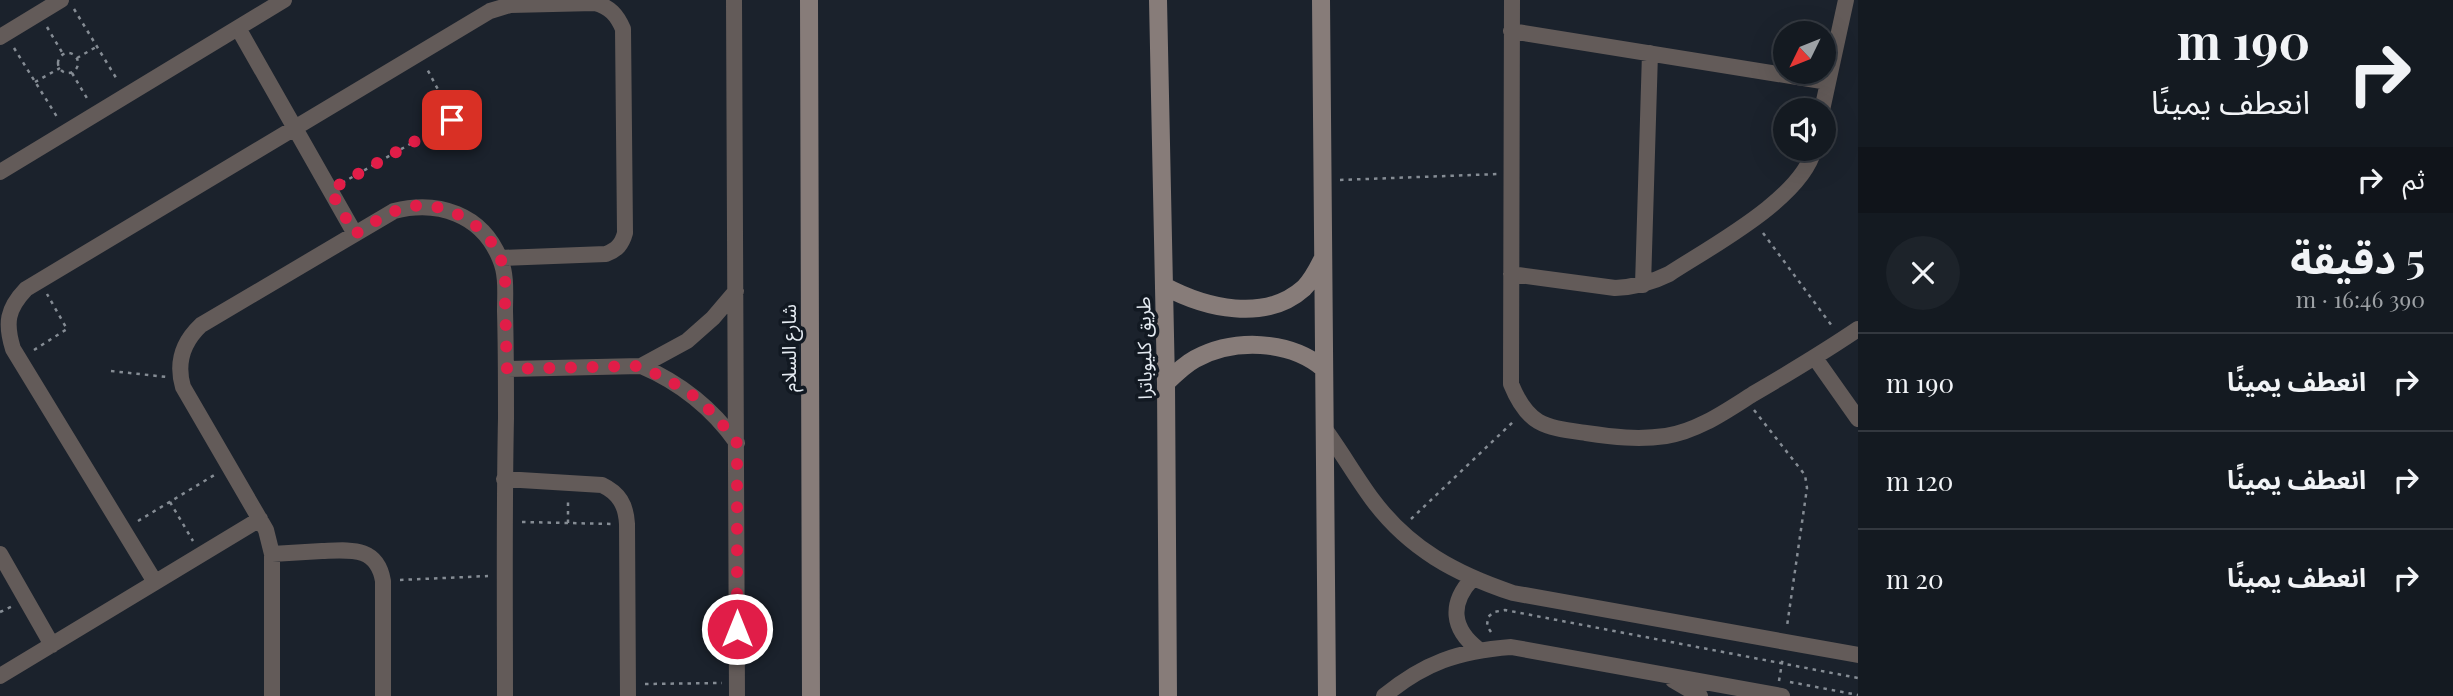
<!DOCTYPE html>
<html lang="ar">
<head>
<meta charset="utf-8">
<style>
  :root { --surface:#141a21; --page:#1d232a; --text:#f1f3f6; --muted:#9da1a5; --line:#33383f }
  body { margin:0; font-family:"Playfair Display","Noto Sans Arabic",serif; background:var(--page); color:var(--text); direction:rtl; height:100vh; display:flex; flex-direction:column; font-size:26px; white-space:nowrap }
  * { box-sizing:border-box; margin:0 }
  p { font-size:23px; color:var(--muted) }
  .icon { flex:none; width:38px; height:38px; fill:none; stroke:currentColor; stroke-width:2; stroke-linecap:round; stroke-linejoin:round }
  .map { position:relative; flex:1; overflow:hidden; direction:ltr }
  .panel { display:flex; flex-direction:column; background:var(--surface); width:595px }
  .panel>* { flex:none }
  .banner { background:#141a21; color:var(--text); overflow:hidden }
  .needle { width:46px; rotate:227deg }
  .buttons { position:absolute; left:1773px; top:21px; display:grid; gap:14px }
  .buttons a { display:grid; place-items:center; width:63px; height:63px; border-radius:50%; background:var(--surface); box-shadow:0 7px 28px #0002,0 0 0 2px var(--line); font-size:35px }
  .pin { position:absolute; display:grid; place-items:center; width:60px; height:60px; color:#fff; margin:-30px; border-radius:14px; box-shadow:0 4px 10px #0006 }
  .me { position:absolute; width:77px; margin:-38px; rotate:0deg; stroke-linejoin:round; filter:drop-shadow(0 0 5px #0008) }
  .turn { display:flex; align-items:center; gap:24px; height:147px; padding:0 28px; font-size:32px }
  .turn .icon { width:91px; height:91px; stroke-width:2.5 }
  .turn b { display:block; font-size:49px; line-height:60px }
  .then { display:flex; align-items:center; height:66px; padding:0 28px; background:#0003; gap:14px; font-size:26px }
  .round { display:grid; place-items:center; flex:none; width:74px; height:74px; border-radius:37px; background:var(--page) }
  .headline { display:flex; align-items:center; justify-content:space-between; height:119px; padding:0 28px }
  h1 { font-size:42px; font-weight:700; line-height:52px }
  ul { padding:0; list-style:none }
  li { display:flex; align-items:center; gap:21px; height:98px; padding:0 28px; border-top:2px solid var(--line) }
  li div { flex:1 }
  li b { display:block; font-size:26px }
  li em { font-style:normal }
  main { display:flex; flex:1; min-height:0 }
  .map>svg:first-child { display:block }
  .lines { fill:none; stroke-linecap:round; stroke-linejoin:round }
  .path { stroke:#858c94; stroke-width:2.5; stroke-dasharray:3.5 5; stroke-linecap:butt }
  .street { stroke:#635b59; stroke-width:16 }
  .secondary { stroke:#877c79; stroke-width:18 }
  .route { stroke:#e11d48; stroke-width:12; stroke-dasharray:0 21.6 }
  .labels { text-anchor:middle; stroke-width:7; stroke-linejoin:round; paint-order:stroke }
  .street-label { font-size:19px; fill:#e5ebf2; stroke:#121922 }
</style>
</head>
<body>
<main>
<section class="panel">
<div class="banner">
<div class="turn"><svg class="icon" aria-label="right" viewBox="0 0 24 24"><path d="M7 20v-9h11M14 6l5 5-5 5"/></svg><div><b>190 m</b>انعطف يمينًا</div></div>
<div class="then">ثم<svg class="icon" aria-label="right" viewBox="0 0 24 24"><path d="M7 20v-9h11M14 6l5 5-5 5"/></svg></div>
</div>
<div class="headline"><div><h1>5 دقيقة</h1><p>390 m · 16:46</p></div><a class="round"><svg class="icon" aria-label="close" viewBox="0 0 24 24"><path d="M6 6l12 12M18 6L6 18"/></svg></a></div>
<ul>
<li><svg class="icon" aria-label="right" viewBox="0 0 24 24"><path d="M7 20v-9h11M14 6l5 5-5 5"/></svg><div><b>انعطف يمينًا</b></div><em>190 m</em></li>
<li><svg class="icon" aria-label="right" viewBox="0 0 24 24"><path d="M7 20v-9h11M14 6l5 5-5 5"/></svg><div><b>انعطف يمينًا</b></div><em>120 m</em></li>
<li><svg class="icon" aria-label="right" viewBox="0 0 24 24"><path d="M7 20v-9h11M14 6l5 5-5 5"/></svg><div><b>انعطف يمينًا</b></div><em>20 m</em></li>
</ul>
</section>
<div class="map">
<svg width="1858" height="696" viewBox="0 0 1858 696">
  <rect width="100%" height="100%" fill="#1b222c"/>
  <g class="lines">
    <path class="path" d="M74,9L118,81
      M47,27L63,54
      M14,48L59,120
      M58 63a10 10 0 1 1 20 0a10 10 0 1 1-20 0Z
      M77,58L96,47
      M72,73L88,100
      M35,82L60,68
      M1340,180L1498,174
      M342,183L452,120L451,114L426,67
      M1763,233L1832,326
      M34,350L67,329L47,294
      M111,371L167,377
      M1754,410L1805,475L1807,488L1787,626
      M170,502L193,541
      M1411,519L1515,420
      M138,521L216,474
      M522,522L613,524
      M568,523V498
      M400,580L488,576
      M0,612L13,606
      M1491,632L1487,626L1488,617L1494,612L1505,610L1858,678
      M1779,681L1783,657
      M1790,682L1858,695
      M645,684L722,683"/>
    <path class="street" d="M734,0L737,696
      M1512,0L1511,384C1528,426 1545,427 1586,433C1613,437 1638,440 1666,436C1698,431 1726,411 1753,394C1789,373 1824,352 1858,329
      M238,28L355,234
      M1511,31L1828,82
      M0,37L61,0
      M1822,110L1846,0
      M0,172L284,0
      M1511,274L1615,288C1635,287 1651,283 1669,274C1710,247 1803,198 1814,149
      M1643,285L1650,53
      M1815,358L1858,419
      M641,366C681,383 712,408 737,443
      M507,369L641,366L687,341L713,318L736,291
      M1324,428C1341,451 1355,476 1372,499C1409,549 1456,574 1513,593L1858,655
      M504,479L602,485C619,493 626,505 627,524L628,696
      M0,554L52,645
      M272,554C289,553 305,552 322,551C350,550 377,546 383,581V696
      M1472,579C1449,604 1452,629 1478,649
      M155,582L13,349C5,323 7,309 26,289L490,11L510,5L595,3C610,7 617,15 623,29L625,233C622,244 617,250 606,254L500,258
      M0,676L260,519
      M1673,680L1700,696
      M272,696V554L266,530L183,387C176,363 183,342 201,325L394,211C438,200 482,214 500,259C507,275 505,294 505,311C506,347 506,382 506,418C504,511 505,603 505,696
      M1384,696C1424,663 1458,651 1511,647L1782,696"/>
    <path class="secondary" d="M809,0L811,696
      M1158,0L1166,383L1168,696
      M1321,0L1327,696
      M1164,286C1205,308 1265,323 1304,288C1312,280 1317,270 1322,260
      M1166,383C1175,374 1184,365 1195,359C1234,338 1289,340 1323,368"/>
  </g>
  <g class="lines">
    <path class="route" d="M452,120L330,190L355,234C373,223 392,209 413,206C452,201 498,232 504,272C506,282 505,294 505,304C506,326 506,347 507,369L641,366L688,391L715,415L737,443V629"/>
  </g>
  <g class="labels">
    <g class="street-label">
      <text transform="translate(789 348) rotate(-90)" y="7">شارع السلام</text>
      <text transform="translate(1144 348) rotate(-91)" y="7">طريق كليوباترا</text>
    </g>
  </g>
</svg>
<div class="buttons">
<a><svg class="needle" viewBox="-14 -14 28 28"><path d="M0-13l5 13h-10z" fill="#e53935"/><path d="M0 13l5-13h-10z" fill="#9da1a5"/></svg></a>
<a><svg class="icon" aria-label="sound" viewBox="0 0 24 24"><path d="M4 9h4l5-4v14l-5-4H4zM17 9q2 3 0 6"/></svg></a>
</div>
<div class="pin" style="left:452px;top:120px;background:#d93025"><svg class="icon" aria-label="arrive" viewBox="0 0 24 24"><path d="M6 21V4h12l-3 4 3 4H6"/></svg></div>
<svg class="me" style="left:737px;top:629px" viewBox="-20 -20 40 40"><circle r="17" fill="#e11d48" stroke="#fff" stroke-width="3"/><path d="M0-11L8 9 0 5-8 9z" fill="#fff"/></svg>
</div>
</main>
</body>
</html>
